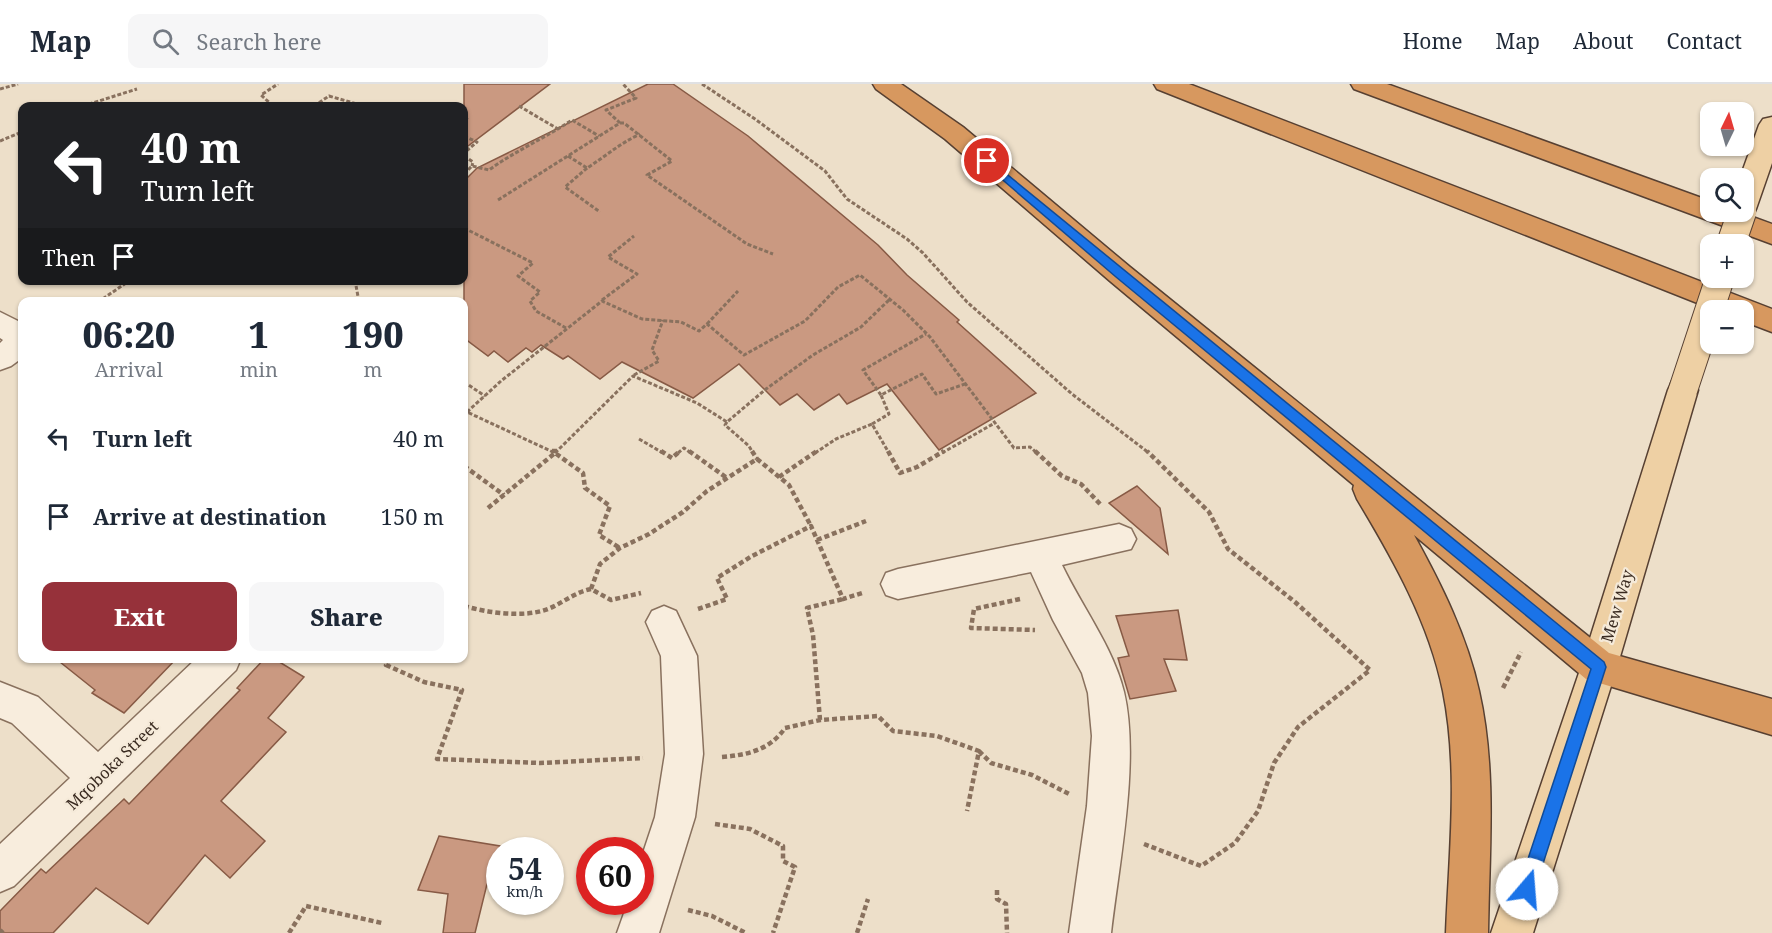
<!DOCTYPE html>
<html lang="en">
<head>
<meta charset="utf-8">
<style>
  :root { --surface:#fff; --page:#f6f6f7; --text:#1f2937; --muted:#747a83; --line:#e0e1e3; --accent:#96313a }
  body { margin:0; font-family:"Noto Serif",serif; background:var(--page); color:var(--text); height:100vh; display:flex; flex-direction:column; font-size:22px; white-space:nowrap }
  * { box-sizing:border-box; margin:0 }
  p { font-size:20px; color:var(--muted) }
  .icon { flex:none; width:33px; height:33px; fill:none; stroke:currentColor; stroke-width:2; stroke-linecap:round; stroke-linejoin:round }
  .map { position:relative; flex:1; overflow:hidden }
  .side { position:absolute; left:18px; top:213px; width:450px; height:366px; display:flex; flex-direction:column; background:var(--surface); border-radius:12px; box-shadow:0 2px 4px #0004 }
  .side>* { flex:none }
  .banner { position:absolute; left:18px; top:18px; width:450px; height:183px; border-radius:12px; box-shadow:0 2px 4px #0004; background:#202124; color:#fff; overflow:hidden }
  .needle { width:39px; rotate:5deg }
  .buttons { position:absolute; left:1700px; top:18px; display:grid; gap:12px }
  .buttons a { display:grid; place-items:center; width:54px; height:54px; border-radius:12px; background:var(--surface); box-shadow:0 2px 4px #0004; font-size:30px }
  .speed { position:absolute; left:486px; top:753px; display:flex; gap:12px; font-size:30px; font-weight:700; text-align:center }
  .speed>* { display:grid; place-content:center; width:78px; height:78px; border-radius:50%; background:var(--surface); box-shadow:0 2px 4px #0004; line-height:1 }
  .speed small { font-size:15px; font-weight:400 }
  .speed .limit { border:9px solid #d22; background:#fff; color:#111 }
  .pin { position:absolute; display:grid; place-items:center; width:51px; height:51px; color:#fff; margin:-26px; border:3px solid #fff; border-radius:50%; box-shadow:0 2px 6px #0007 }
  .me { position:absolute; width:66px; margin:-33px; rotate:18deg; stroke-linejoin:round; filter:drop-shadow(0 0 4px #0008) }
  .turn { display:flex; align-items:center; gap:21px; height:126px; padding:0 24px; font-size:27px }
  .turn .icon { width:78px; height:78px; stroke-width:2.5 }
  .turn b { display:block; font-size:42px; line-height:51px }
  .then { display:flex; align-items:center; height:57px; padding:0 24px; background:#0003; gap:12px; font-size:22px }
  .eta { display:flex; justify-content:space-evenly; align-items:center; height:102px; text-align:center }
  .eta b { font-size:36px; font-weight:800; line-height:42px }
  .primary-button { display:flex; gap:12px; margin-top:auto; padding:12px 24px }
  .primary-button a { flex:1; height:69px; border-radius:12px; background:var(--accent); color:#fff; font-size:24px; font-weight:800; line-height:69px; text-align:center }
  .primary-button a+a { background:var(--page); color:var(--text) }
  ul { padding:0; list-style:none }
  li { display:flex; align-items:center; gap:18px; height:78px; padding:0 24px }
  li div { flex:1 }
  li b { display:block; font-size:22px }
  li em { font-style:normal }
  header { display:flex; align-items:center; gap:36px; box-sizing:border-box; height:84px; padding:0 30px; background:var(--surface); border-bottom:2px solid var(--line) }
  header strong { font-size:28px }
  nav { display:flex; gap:33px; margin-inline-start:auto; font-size:21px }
  .search { width:420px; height:54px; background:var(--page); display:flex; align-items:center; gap:15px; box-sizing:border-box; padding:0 21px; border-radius:12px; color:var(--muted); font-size:22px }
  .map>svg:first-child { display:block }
  .building { fill:#ca9981; stroke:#875a45; stroke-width:1.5 }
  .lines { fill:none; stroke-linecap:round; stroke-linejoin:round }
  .street-casing { stroke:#89715e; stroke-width:3 }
  .primary-casing { stroke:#574032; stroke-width:3 }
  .highway-casing { stroke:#574032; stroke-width:3 }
  .path-far1 { stroke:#89715e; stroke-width:3; stroke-dasharray:4 2; stroke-linecap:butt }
  .path { stroke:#89715e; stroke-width:4.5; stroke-dasharray:5 3; stroke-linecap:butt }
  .street { fill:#f8eddd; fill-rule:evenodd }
  .primary { fill:#eed0a4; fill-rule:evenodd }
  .highway { fill:#d7985f; fill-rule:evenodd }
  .primary-bridge-casing { stroke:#574032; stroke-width:30; stroke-linecap:butt }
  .primary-bridge { stroke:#eed0a4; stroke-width:28 }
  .route { fill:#1a73e8; stroke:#114b97; stroke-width:1.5 }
  .labels { text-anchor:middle; stroke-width:4.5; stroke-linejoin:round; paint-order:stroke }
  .street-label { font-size:16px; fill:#3a2b21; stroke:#f5ead9 }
</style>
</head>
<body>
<header>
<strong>Map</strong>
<div class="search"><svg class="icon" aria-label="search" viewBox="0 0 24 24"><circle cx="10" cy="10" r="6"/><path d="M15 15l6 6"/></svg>Search here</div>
<nav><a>Home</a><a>Map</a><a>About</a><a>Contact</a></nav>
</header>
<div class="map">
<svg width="1772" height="849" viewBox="0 0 1772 849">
  <rect width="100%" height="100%" fill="#eddfc9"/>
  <path class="building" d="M464,0H550L464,65Z
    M648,0H673L748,52L878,161L907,191L959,236L957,238L1036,309L939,366L887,300L847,320L839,310L814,326L797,310L780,321L739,280L693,314L622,278L600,295L568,272L563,275L541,261L532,268L526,264L508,278L494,267L488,272L464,254V97L477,84Z
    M1137,402L1160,424L1168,470L1109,419Z
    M1178,526L1187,576L1164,575L1176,607L1130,615L1118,574L1129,572L1116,532Z
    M55,574H177L124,629L92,609L95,606Z
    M265,574H273L304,593L268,634L286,648L221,717L265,757L230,794L205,771L148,840L96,804L53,849H0V827L41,785L46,789L124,715L129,720L240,606L237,604Z
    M439,752L500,762V801L487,800L475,849H443L448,810L418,806Z"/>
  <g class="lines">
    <defs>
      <path id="street" d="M0,228L22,239V274L11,282L0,286V259L3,256L0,254Z
        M1119,440L1131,445L1136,455L1131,465L1062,481C1082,523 1113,563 1124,608C1140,676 1119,779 1111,849H1069L1087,722L1092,652L1088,609L1082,589L1053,536L1031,488L898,515L886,511L881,500L886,489L898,485Z
        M664,522L676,527L697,572L703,670L695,733L659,849H617L628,818H640V778L655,733L665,670L661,572L646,538L652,527Z
        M197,574H241L236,586L14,802L0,808V760L70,694L12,639L0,634V598L38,613L98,668Z"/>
      <path id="primary" d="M1772,33V79L1756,125L1753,132L1743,134L1733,132L1731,128H1743V94H1740L1759,41L1763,35Z
        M1683,294L1694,297L1698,306L1617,583L1533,849H1491L1581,583L1668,306L1672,297Z"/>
      <path id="highway" d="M873,0H901L963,43L1130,183L1609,569L1772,615V651L1586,595L1414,451C1441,500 1467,552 1479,607C1497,686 1489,769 1488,849H1446C1449,769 1459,686 1443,607C1429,538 1393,475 1357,415L1353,405L1354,401L1110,197L945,55L876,5Z
        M1154,0H1189L1772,225V248L1743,237V226H1715L1157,5Z
        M1351,0H1387L1710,117V128H1739L1772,140V160L1354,5Z"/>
    </defs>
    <use href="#street" class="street-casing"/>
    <use href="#primary" class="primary-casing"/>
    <use href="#highway" class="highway-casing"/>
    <path class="path-far1" d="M702,0L755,35L825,87L847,115L907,155L923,169L967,218L1072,310L1149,369
      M0,5L18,0
      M83,22L137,5
      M273,22L261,11L278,0
      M314,22L329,12L364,22
      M519,22L558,45
      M464,39L468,34
      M620,39H624L672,77L647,91L747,160L773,170
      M464,52L477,58L464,69
      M0,57L22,48
      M464,72L473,78L472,82
      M568,72L587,84C606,72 619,60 640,50
      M587,84L565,103L600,128
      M464,90L472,82L489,86C515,67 545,54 572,36L599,52
      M498,116L620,39L606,26L636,14L623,0
      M464,144L533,179L518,192L540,208L530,217L536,227L566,244
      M355,196L359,218
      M602,216L637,190L608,173L634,152
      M98,218L126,199V196
      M707,240L738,207
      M634,291L659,277L652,266L663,236
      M464,298L485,312
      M881,311L863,286L926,250
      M467,328L501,297L602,217L642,235L681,238L699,247L707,240L744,271L805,237L838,203L860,191L903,226L930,253L1014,364L1030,363L1037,369
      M464,331L467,328L555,369
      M727,338L725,341L749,362L753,369
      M872,340L889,330L881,311L922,290L936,310L965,300
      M639,355L663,369
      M555,369L633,292L697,319L727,338L766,305L813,271L861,243L890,215
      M678,369L684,364L691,369
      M815,369L836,355L872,340L889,369
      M942,369L993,340"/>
    <path class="path" d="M552,367H557
      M661,367L672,374L680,367
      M689,367L727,394
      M752,367L757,375
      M888,367L900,389L917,383L944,367
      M1035,367L1062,392L1081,400L1102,422
      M464,382L504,411
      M779,393L817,367
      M488,424L555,369L583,389L585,404L610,422L599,451L620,464
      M817,456L866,437
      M591,505L600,480L620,464L649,450L683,428L707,407L757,375L789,401L811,442
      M1020,515L974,525L971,544L1035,546
      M464,522C489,529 524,534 548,525C563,519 575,508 591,505L611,516L641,509
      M698,525L727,515L717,494L752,472L811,442L843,515L862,509
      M390,574L386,581L424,598L462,606L437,675L540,679L643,674
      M1503,604L1521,568
      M820,636L813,551L807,524L843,515
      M979,667L991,679L1032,691L1069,710
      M722,673C747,671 770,666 785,644L820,636L878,632L893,647L937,652L979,667L967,727
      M715,740L750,745L783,762V777L795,783L773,849
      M1144,760L1201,782L1235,759L1258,727L1274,679L1298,643L1370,586L1295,518L1228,465L1209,428L1147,367
      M997,806V815L1006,820L1007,849
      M688,826L712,832L746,849
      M0,846L3,849
      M289,849L306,822L382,839
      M857,849L868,815"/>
    <use href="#street" class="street"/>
    <use href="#primary" class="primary"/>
    <use href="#highway" class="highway"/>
    <defs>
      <path id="primary-bridge" d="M1731,160L1742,128
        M1683,306L1720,194"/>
    </defs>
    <use href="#primary-bridge" class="primary-bridge-casing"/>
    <use href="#primary-bridge" class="primary-bridge"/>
  </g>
  <path class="route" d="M987,74L1604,578L1606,583L1533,811L1527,813L1521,811L1518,805L1591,585L1116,193L984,80V75Z"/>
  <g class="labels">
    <g class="street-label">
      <text transform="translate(1617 522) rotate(-73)" y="6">Mew Way</text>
      <text transform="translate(112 681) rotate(-44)" y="6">Mqoboka Street</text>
    </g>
  </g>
</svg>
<div class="buttons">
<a><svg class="needle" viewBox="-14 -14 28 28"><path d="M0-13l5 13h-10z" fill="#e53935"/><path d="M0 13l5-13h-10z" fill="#747a83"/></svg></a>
<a><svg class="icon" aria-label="search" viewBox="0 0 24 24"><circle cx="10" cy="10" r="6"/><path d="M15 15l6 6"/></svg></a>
<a>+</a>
<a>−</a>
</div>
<div class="speed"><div>54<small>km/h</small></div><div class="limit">60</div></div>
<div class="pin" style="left:987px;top:77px;background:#d93025"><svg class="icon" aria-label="arrive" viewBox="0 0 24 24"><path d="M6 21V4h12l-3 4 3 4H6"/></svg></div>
<svg class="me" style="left:1527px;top:805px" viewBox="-20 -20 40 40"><circle r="19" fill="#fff"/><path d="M0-13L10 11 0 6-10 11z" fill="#1a73e8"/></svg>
<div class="banner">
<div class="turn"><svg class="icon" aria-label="left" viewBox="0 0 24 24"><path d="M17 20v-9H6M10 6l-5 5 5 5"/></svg><div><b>40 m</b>Turn left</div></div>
<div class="then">Then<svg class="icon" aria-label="arrive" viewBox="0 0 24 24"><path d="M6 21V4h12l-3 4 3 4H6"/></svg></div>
</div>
<section class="side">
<div class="eta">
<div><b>06:20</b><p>Arrival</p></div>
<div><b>1</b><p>min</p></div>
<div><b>190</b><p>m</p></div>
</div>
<ul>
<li><svg class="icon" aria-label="left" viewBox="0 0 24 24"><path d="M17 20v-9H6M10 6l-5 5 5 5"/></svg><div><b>Turn left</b></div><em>40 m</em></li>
<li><svg class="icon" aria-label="arrive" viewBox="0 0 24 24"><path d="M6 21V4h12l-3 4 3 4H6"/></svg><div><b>Arrive at destination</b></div><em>150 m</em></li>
</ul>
<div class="primary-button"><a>Exit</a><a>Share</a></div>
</section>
</div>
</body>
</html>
